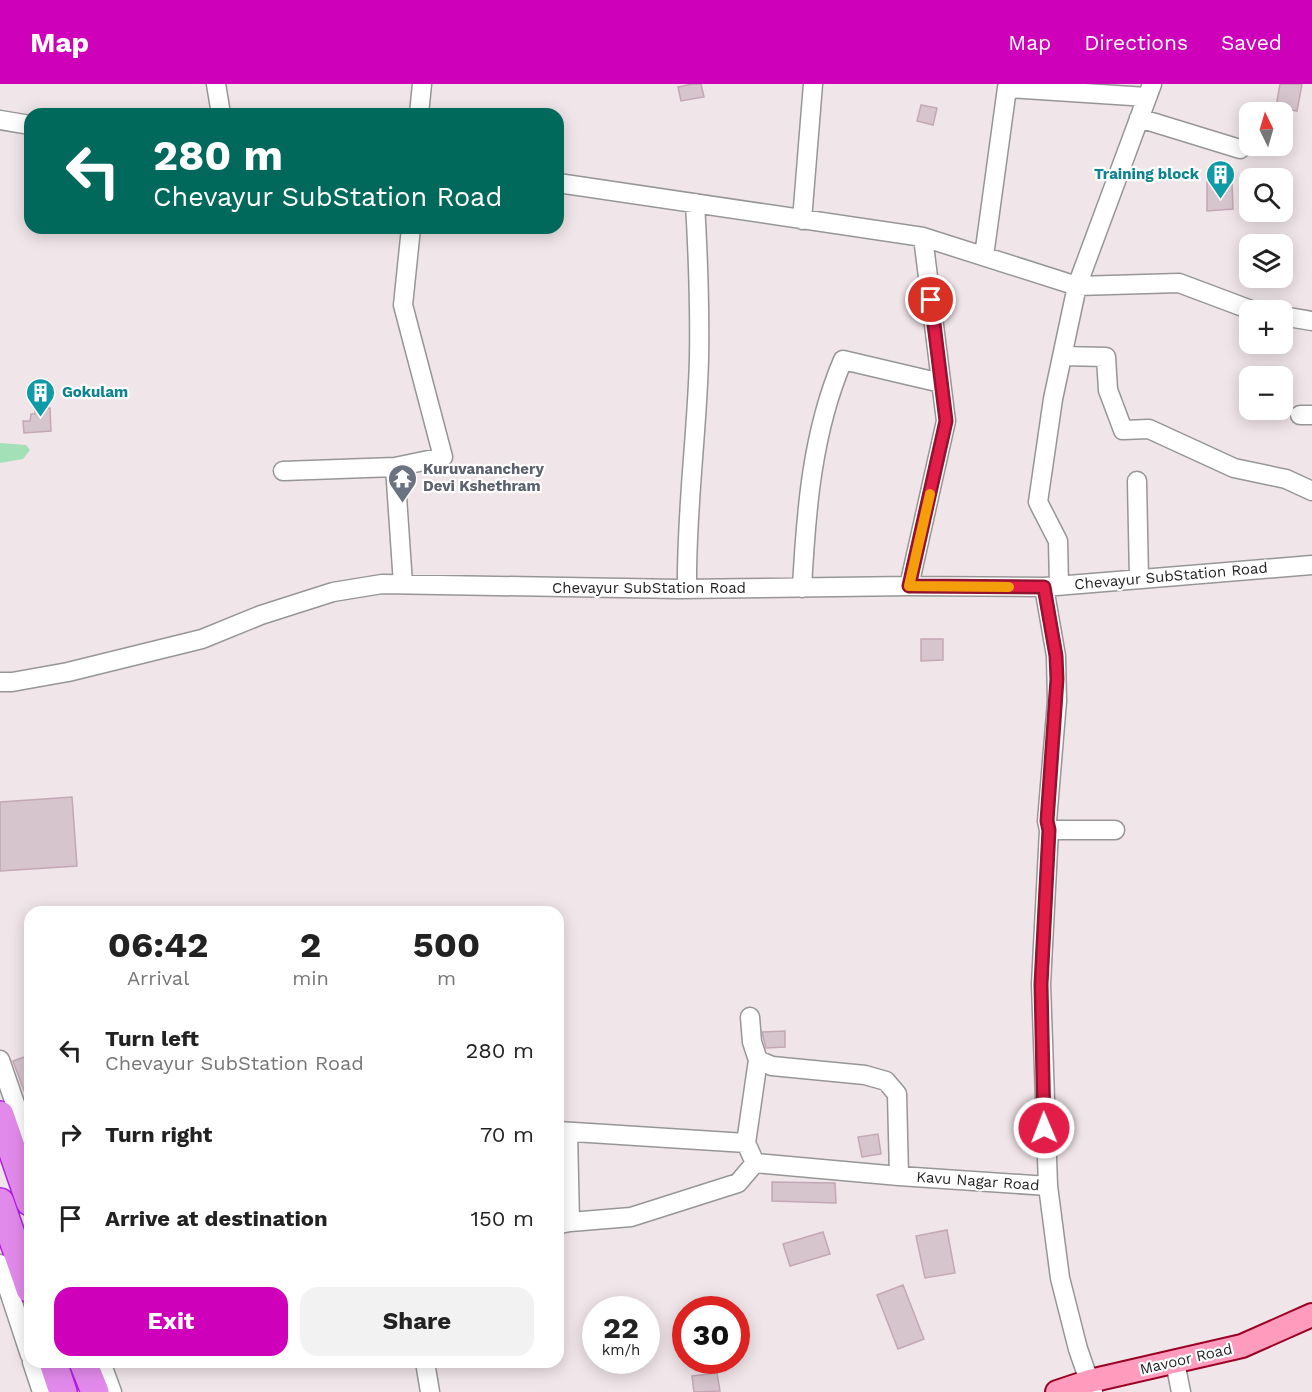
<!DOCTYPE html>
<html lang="en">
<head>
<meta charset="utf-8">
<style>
  :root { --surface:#fff; --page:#f2f2f2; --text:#222; --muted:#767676; --accent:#ce00ba }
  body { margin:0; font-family:"Work Sans",sans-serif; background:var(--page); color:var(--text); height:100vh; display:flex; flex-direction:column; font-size:22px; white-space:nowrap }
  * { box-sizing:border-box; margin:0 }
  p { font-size:20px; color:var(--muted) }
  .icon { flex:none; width:33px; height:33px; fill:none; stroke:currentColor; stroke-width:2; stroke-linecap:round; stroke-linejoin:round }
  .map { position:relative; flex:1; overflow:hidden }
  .drawer { position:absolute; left:24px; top:822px; width:540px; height:462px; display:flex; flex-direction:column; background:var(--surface); border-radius:18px; box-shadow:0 3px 15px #0003 }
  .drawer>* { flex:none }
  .guide { position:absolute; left:24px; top:24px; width:540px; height:126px; border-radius:18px; box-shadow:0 3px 15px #0003; background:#00695c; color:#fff; overflow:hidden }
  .needle { width:39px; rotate:355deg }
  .fabs { position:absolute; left:1239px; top:18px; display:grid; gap:12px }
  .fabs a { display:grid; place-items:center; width:54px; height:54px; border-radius:12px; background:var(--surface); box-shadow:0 3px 15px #0003; font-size:30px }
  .speed { position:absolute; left:582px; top:1212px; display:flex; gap:12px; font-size:30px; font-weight:700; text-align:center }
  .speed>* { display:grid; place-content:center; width:78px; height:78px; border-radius:50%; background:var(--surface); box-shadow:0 3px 15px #0003; line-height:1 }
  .speed small { font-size:15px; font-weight:400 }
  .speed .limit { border:9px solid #d22; background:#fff; color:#111 }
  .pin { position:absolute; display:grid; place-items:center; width:51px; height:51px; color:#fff; margin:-26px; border:3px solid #fff; border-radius:50%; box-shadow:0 2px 6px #0007 }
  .me { position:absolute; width:66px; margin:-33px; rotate:359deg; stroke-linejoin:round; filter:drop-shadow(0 0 4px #0008) }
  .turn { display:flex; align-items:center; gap:21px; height:126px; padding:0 30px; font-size:27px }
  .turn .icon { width:78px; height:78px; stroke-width:2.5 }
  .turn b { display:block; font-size:42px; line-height:51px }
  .eta { display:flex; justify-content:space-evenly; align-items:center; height:102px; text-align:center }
  .eta b { font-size:36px; font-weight:700; line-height:42px }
  .primary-button { display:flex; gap:12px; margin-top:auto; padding:12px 30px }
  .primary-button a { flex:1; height:69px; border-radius:18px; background:var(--accent); color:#fff; font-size:24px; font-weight:700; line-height:69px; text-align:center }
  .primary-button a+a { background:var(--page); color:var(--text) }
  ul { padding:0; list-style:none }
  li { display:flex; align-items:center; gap:18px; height:84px; padding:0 30px }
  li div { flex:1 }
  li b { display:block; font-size:22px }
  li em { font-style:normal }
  header { display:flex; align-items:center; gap:36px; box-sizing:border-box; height:84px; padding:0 30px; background:var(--accent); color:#fff }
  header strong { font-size:28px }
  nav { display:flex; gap:33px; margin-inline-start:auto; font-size:21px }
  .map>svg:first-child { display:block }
  .water { fill:#a4e0b7 }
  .building { fill:#d7c5ce; stroke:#c3a7b4; stroke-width:1.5 }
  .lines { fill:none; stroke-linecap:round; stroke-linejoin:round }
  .minor-casing { stroke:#969696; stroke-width:21 }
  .major-casing { stroke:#9a0024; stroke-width:26 }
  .highway-casing { stroke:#b21ee3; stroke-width:30 }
  .minor { stroke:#fff; stroke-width:18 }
  .major { stroke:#ff9bbd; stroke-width:22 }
  .highway { stroke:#e28aeb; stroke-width:27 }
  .route-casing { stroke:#92132f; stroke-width:15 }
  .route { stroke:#e11d48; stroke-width:10 }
  .slow { stroke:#f59e0b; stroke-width:10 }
  .labels { text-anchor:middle; stroke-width:4.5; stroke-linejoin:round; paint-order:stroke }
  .culture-label { font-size:15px; font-weight:bold; fill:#0d838f; stroke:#fff; text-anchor:end }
  .worship-label { font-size:15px; font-weight:bold; fill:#5b616d; stroke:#fff; text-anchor:start }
  .street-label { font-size:15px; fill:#1f1f1f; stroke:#fff }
</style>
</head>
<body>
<header>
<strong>Map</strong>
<nav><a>Map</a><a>Directions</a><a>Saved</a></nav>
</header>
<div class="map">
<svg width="1312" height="1308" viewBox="0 0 1312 1308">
  <rect width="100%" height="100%" fill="#f0e5e8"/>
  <path class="water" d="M0,359L26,361L30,366L23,375L0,379Z"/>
  <path class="building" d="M692,0H701L704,13L681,17L678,3Z
    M1280,0H1302L1297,27L1276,23Z
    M921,21L937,24L933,41L917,37Z
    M1222,96L1232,98L1233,125L1207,127V98Z
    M50,324L51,347L24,349L23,337H30L31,330H35V325Z
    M921,555H943V576L921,577Z
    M72,713L77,782L0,787V718Z
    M785,947V963L766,964L762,948Z
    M30,971V1020H29L13,977Z
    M878,1050L881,1070L862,1073L858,1053Z
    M772,1098L835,1099L836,1119L772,1117Z
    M947,1146L955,1189L925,1194L916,1152Z
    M823,1148L830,1170L790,1182L783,1160Z
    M903,1201L924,1255L898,1265L877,1211Z
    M717,1289L720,1307L694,1308L692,1292Z"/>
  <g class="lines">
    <defs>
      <path id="minor" d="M216,0L221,30
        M419,30L422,0
        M1139,34L1240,65
        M0,36L30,41
        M558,99L923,153L1077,202L1179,199L1251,226
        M802,136L813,0
        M984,172L1007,4L1147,13
        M1282,232L1312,237
        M1062,272L1106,273L1108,306L1123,346L1149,345L1234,384L1286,395L1312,407
        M1300,331H1312
        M283,387L395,383
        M1137,397L1139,495
        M403,500L395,383L443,373L403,221L411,144
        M909,502L946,337L923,153
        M1059,502L1058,457L1038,418L1053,315L1077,202L1152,0
        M1044,503L1056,572L1057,617L1047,737L1049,746L1041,900L1048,1102
        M687,504C686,427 697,351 699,275C700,223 698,171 695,119
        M802,504C806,427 812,348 843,276L941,299
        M0,598H12L68,588L202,555L261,531L333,508L382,500L679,505L909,502L1044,503L1312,481
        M1049,746H1115
        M750,933L752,958L758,976L772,982L865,991L886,997L897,1010L899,1092L1048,1102L1060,1194L1078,1265L1093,1308
        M0,976L30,1063
        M758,976L746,1059L755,1079L899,1092
        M558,1047L746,1059
        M570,1138L631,1133L738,1099L755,1079
        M560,1140L570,1138L568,1048
        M0,1180L30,1271
        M32,1278L42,1308
        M101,1278L112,1308
        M425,1278L430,1308
        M1177,1288L1181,1308"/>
      <path id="major" d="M1057,1308L1090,1297L1242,1262L1312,1231"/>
      <path id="highway" d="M0,1031L30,1118
        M0,1118L30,1205
        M53,1278L63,1308
        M83,1278L95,1308"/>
    </defs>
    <use href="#minor" class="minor-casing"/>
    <use href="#major" class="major-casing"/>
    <use href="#highway" class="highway-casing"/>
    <use href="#minor" class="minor"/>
    <use href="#major" class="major"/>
    <use href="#highway" class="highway"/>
  </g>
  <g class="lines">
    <defs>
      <path id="route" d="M931,216L946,337L909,502L1044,503L1056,572L1057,595L1047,737L1049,746L1041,900L1044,1044"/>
    </defs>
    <use href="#route" class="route-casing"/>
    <use href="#route" class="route"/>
    <path class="slow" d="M930,410L909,502L1009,503"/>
  </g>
  <defs>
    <symbol id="building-pin" viewBox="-11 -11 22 30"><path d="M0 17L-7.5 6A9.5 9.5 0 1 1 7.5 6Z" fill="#0f9aa8" stroke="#fff"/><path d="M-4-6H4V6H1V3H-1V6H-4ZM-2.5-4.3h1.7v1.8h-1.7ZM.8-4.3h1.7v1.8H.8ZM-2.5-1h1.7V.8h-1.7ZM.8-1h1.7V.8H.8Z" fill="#fff"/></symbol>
    <symbol id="temple-pin" viewBox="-11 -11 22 30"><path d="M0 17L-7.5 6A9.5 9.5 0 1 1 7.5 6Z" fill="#6b7280" stroke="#fff"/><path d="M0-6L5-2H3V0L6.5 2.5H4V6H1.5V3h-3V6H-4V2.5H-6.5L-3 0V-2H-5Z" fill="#fff"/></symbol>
  </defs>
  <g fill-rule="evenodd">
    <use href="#building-pin" x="1204" y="74" width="33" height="45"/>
    <use href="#building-pin" x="24" y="292" width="33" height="45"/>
    <use href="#temple-pin" x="386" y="378" width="33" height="45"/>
  </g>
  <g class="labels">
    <g class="culture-label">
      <text x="1199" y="95">Training block</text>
      <text x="62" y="313" text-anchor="start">Gokulam</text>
    </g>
    <g class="worship-label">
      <text x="423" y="390">Kuruvananchery<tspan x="423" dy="17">Devi Kshethram</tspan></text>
    </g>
    <g class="street-label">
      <text transform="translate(1171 492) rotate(-5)" y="5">Chevayur SubStation Road</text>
      <text x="649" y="509">Chevayur SubStation Road</text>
      <text transform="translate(978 1097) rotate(4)" y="5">Kavu Nagar Road</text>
      <text transform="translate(1186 1275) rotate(-13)" y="5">Mavoor Road</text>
    </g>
  </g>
</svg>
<div class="fabs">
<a><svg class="needle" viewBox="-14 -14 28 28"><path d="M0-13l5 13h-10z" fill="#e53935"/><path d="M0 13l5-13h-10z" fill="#767676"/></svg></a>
<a><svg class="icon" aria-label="search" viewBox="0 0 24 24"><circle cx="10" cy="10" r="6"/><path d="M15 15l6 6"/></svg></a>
<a><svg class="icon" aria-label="layers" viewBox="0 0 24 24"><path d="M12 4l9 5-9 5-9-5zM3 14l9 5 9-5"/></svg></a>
<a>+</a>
<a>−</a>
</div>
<div class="speed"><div>22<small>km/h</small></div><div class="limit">30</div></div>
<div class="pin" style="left:931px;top:216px;background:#d93025"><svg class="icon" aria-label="arrive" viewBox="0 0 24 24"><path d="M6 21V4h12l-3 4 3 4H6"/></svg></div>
<svg class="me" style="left:1044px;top:1044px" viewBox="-20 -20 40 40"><circle r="17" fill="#e11d48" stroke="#fff" stroke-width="3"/><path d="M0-11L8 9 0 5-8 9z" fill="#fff"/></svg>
<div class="guide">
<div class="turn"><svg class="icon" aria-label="left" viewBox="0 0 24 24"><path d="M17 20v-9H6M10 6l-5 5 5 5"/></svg><div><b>280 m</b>Chevayur SubStation Road</div></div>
</div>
<section class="drawer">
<div class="eta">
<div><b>06:42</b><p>Arrival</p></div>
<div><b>2</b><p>min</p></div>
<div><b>500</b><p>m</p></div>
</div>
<ul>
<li><svg class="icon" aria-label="left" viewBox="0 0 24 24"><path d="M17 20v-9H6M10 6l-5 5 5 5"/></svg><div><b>Turn left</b><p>Chevayur SubStation Road</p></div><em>280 m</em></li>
<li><svg class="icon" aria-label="right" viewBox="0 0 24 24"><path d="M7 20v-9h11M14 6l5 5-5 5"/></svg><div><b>Turn right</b></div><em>70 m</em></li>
<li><svg class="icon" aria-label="arrive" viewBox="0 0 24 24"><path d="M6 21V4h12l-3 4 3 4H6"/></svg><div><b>Arrive at destination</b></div><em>150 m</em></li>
</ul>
<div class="primary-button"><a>Exit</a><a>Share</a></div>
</section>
</div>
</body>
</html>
